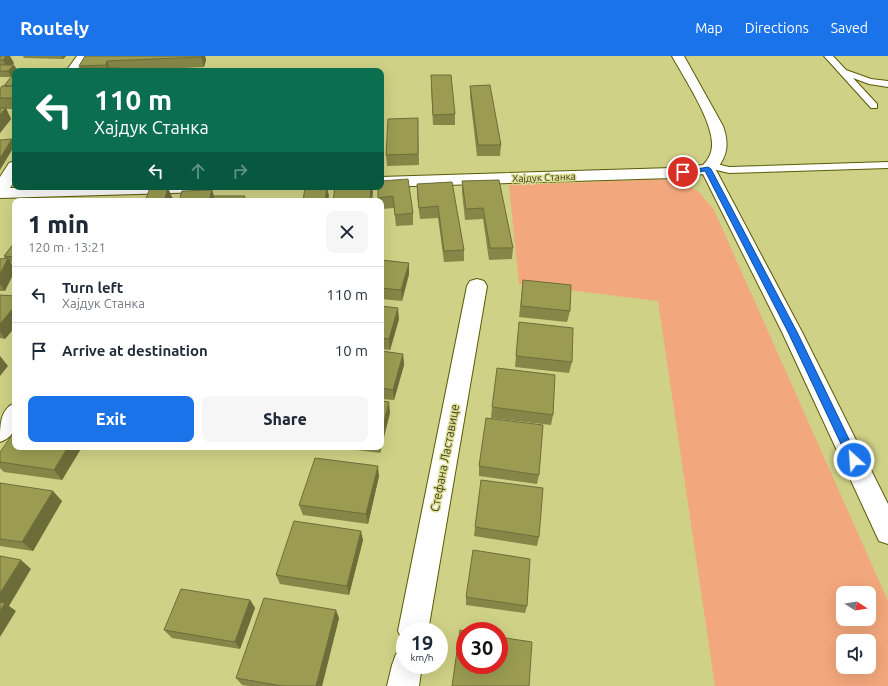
<!DOCTYPE html>
<html lang="en">
<head>
<meta charset="utf-8">
<style>
  :root { --surface:#fff; --page:#f6f6f7; --text:#1f2937; --muted:#747a83; --line:#e0e1e3; --accent:#1a73e8 }
  body { margin:0; font-family:Ubuntu,sans-serif; background:var(--page); color:var(--text); height:100vh; display:flex; flex-direction:column; font-size:15px; white-space:nowrap }
  * { box-sizing:border-box; margin:0 }
  p { font-size:13px; color:var(--muted) }
  .icon { flex:none; width:22px; height:22px; fill:none; stroke:currentColor; stroke-width:2; stroke-linecap:round; stroke-linejoin:round }
  .map { position:relative; flex:1; overflow:hidden }
  .side { position:absolute; left:12px; top:142px; width:372px; height:252px; display:flex; flex-direction:column; background:var(--surface); border-radius:8px; box-shadow:0 4px 16px #0002 }
  .side>* { flex:none }
  .top-card { position:absolute; left:12px; top:12px; width:372px; height:122px; border-radius:8px; box-shadow:0 4px 16px #0002; background:#0b6e4f; color:#fff; overflow:hidden }
  .needle { width:26px; rotate:102deg }
  .fabs { position:absolute; left:836px; top:530px; display:grid; gap:8px }
  .fabs a { display:grid; place-items:center; width:40px; height:40px; border-radius:8px; background:var(--surface); box-shadow:0 4px 16px #0002; font-size:20px }
  .speed { position:absolute; left:396px; top:566px; display:flex; gap:8px; font-size:20px; font-weight:700; text-align:center }
  .speed>* { display:grid; place-content:center; width:52px; height:52px; border-radius:50%; background:var(--surface); box-shadow:0 4px 16px #0002; line-height:1 }
  .speed small { font-size:10px; font-weight:400 }
  .speed .limit { border:6px solid #d22; background:#fff; color:#111 }
  .pin { position:absolute; display:grid; place-items:center; width:34px; height:34px; color:#fff; margin:-17px; border:2px solid #fff; border-radius:50%; box-shadow:0 1px 4px #0007 }
  .me { position:absolute; width:44px; margin:-22px; rotate:334deg; stroke-linejoin:round; filter:drop-shadow(0 0 3px #0008) }
  .turn { display:flex; align-items:center; gap:14px; height:84px; padding:0 16px; font-size:18px }
  .turn .icon { width:52px; height:52px; stroke-width:2.5 }
  .turn b { display:block; font-size:28px; line-height:34px }
  .lanes { display:flex; align-items:center; height:38px; padding:0 16px; background:#0003; justify-content:center; gap:20px; direction:ltr }
  .lanes .off { opacity:.35 }
  .round { display:grid; place-items:center; flex:none; width:42px; height:42px; border-radius:8px; background:var(--page) }
  .summary { display:flex; align-items:center; justify-content:space-between; height:68px; padding:0 16px }
  h1 { font-size:24px; font-weight:800; line-height:30px }
  .primary-button { display:flex; gap:8px; margin-top:auto; padding:8px 16px }
  .primary-button a { flex:1; height:46px; border-radius:8px; background:var(--accent); color:#fff; font-size:16px; font-weight:800; line-height:46px; text-align:center }
  .primary-button a+a { background:var(--page); color:var(--text) }
  ul { padding:0; list-style:none }
  li { display:flex; align-items:center; gap:12px; height:56px; padding:0 16px; border-top:1px solid var(--line) }
  li div { flex:1 }
  li b { display:block; font-size:15px }
  li em { font-style:normal }
  header { display:flex; align-items:center; gap:24px; box-sizing:border-box; height:56px; padding:0 20px; background:var(--accent); color:#fff }
  header strong { font-size:19px }
  nav { display:flex; gap:22px; margin-inline-start:auto; font-size:14px }
  .map>svg:first-child { display:block }
  .green { fill:#f3a77c; fill-rule:evenodd }
  .lines { fill:none; stroke-linecap:round; stroke-linejoin:round }
  .service-casing { stroke:#5a5a05; stroke-width:2 }
  .minor-casing { stroke:#5a5a05; stroke-width:2 }
  .service { fill:#fff; fill-rule:evenodd }
  .minor { fill:#fff; fill-rule:evenodd }
  .wall { fill:#858647 }
  .shaded-wall { fill:#6c6d39 }
  .building { fill:#9b9c52; stroke:#6c6d39 }
  .route { fill:#1a73e8; stroke:#114b97 }
  .labels { text-anchor:middle; stroke-width:3; stroke-linejoin:round; paint-order:stroke }
  .far-street-label { font-size:10px; fill:#3e3f20; stroke:#dcde93 }
  .street-label { font-size:12px; fill:#3e3f20; stroke:#dcde93 }
</style>
</head>
<body>
<header>
<strong>Routely</strong>
<nav><a>Map</a><a>Directions</a><a>Saved</a></nav>
</header>
<div class="map">
<svg width="888" height="630" viewBox="0 0 888 630">
  <rect width="100%" height="100%" fill="#cfd186"/>
  <path class="green" d="M674,123L698,135L714,154L888,545V630H715L658,245L519,228L509,129ZM843,537H869V563H843ZM843,585H869V611H843Z"/>
  <g class="lines">
    <defs>
      <path id="service" d="M824,0H833L846,14L871,23L888,25V31L869,28L853,22L877,48V52H871Z
        M888,106V112L729,117L708,112L707,110L712,107L729,111Z"/>
      <path id="minor" d="M77,0H90L80,15H66Z
        M672,0H684L723,70C729,87 728,99 716,114L802,276L888,448V488L879,485L782,276L703,118L672,122L381,131V121L672,112L703,109C708,104 712,97 712,89C713,65 684,22 672,0Z
        M15,105V124L10,132L213,131L211,135L205,136L0,142V121L9,107Z
        M477,223L484,225L487,230L428,575H405V586L403,585L398,575L467,230L470,225Z
        M15,347C15,364 20,379 0,386C0,369 0,353 15,347Z
        M405,595V609H422L419,630H387L392,609L396,598Z"/>
    </defs>
    <use href="#service" class="service-casing"/>
    <use href="#minor" class="minor-casing"/>
    <use href="#service" class="service"/>
    <use href="#minor" class="minor"/>
  </g>
  <path class="wall" d="M0,0L14,7L12,9H14L17,14L15,15V53H6L11,63L0,77V33L4,30L11,21H0Z
    M23,0H66L63,3L24,2Z
    M85,0H205L206,4L204,11L120,15H77L80,12L79,10Z
    M431,29L455,58V69H433Z
    M470,30L501,89L500,100H477L470,40Z
    M418,62L419,109L387,110L386,99Z
    M499,124L513,192L512,203L489,204L483,163L465,164L462,136V125Z
    M381,125L413,157V169L396,170L394,152L381,153V145H379L378,131Z
    M452,126L464,194V205L444,206L438,162L420,163L417,139V128Z
    M15,186V206H11L5,235H0V203H5L4,200Z
    M381,204L409,207V218L402,245L381,243Z
    M523,224L570,255L567,266L519,261Z
    M0,239L15,240V271L5,283L0,282Z
    M381,250L399,263L390,294L381,293Z
    M518,277L572,306L569,317L515,311Z
    M381,295L403,298L404,309L394,344L381,343Z
    M492,351L553,359L551,369L491,362Z
    M390,357L380,397L334,391H381Z
    M82,391L62,424L4,416L0,412V396Z
    M479,410L539,419L537,428L479,420Z
    M379,420L368,468L303,459L299,449Z
    M0,427L62,445L33,495L0,490Z
    M475,471L539,481L537,490L474,480Z
    M363,484L349,539L280,528L276,519Z
    M466,541L527,550L525,557L466,549Z
    M250,544L255,552L240,593L172,582L164,574Z
    M339,562L322,630H249L242,629L236,622Z"/>
  <path class="shaded-wall" d="M6,0H10L14,7L8,14L3,4Z
    M62,0H66L63,3Z
    M201,0H205L206,4L204,11L201,1Z
    M107,5L111,15H108L106,9Z
    M14,9L17,14L15,15V16L11,21L8,15Z
    M6,52L11,63L0,77V59Z
    M12,83L15,89L0,114V102Z
    M327,131L329,140L328,145H325Z
    M371,131H372L373,136L372,145H370Z
    M168,132L173,143L172,145H164Z
    M212,134L214,140L213,145H209Z
    M245,140L246,145H243Z
    M8,202L15,213V215L5,235L0,228V218Z
    M409,207V218L402,245L401,234Z
    M15,250V271L5,283L0,276V268Z
    M398,252L399,263L390,294L389,283Z
    M403,298L404,309L394,344L393,334Z
    M0,300L8,310L0,320Z
    M389,346L390,357L380,397L379,391H381V377Z
    M68,391H82L62,424L54,414Z
    M378,410L379,420L368,468L366,458Z
    M53,435L62,445L33,495L22,486Z
    M361,475L363,484L349,539L347,530Z
    M21,504L31,513L9,550L16,555L0,581V537Z
    M250,544L255,552L240,593L235,586Z
    M336,554L339,562L322,630H316Z"/>
  <path class="building" d="M0,0H6L3,4H0Z
    M85,0H201V1L107,5L106,9L79,10Z
    M0,9H14L8,15H0Z
    M78,12H119L117,15H77Z
    M15,16V30H4Z
    M431,19H451L455,58L433,59Z
    M490,29L501,89H478L470,30Z
    M2,30H15V42H0V33Z
    M0,52H6L0,59Z
    M418,62V98L386,99L388,63Z
    M12,83L0,102V84Z
    M408,123L413,157L395,159L393,140L378,142V131H381V125Z
    M499,124L513,192H490L483,152L466,153L462,125Z
    M452,126L464,194L444,195L438,150L419,152L417,128Z
    M305,131H327L325,145H303Z
    M335,131H371L370,145H333Z
    M150,132H168L164,145H145Z
    M212,134L209,145H179L182,135Z
    M214,140H245L243,145H212Z
    M15,186V201L4,200Z
    M8,202L0,218V203Z
    M381,204L409,207L401,234L381,232Z
    M523,224L571,229L570,255L521,250Z
    M0,239L15,240V250L0,268Z
    M381,250L398,252L389,283L381,282Z
    M519,266L573,272L572,306L516,300Z
    M381,295L403,298L393,334L381,332Z
    M497,312L555,319L553,359L492,351Z
    M381,345L389,346L381,377Z
    M486,362L543,369L539,419L479,410Z
    M15,375V391H68L54,414L0,406V396Z
    M315,402L378,410L366,458L299,449Z
    M481,424L543,432L539,481L475,471Z
    M0,427L53,435L22,486L0,483Z
    M294,465L361,475L347,530L276,519Z
    M473,494L530,503L527,550L466,541Z
    M0,500L21,504L0,537Z
    M181,533L250,544L235,586L164,574Z
    M264,542L336,554L316,630H282L236,622Z
    M0,546L5,547L0,555Z
    M460,574L465,575V609H499V581L532,586L529,630H452Z"/>
  <path class="route" d="M708,111L711,113L797,276L859,404L857,407H850L788,276L705,115L683,118L680,116Z"/>
  <g class="labels">
    <g class="far-street-label">
      <text transform="translate(544 121) rotate(-2)" y="4">Хајдук Станка</text>
    </g>
    <g class="street-label">
      <text transform="translate(445 402) rotate(-79)" y="4">Стефана Ластавице</text>
    </g>
  </g>
</svg>
<div class="fabs">
<a><svg class="needle" viewBox="-14 -14 28 28"><path d="M0-13l5 13h-10z" fill="#e53935"/><path d="M0 13l5-13h-10z" fill="#747a83"/></svg></a>
<a><svg class="icon" aria-label="sound" viewBox="0 0 24 24"><path d="M4 9h4l5-4v14l-5-4H4zM17 9q2 3 0 6"/></svg></a>
</div>
<div class="speed"><div>19<small>km/h</small></div><div class="limit">30</div></div>
<div class="pin" style="left:683px;top:116px;background:#d93025"><svg class="icon" aria-label="arrive" viewBox="0 0 24 24"><path d="M6 21V4h12l-3 4 3 4H6"/></svg></div>
<svg class="me" style="left:854px;top:404px" viewBox="-20 -20 40 40"><circle r="17" fill="#1a73e8" stroke="#fff" stroke-width="3"/><path d="M0-11L8 9 0 5-8 9z" fill="#fff"/></svg>
<div class="top-card">
<div class="turn"><svg class="icon" aria-label="left" viewBox="0 0 24 24"><path d="M17 20v-9H6M10 6l-5 5 5 5"/></svg><div><b>110 m</b>Хајдук Станка</div></div>
<div class="lanes"><svg class="icon" aria-label="left" viewBox="0 0 24 24"><path d="M17 20v-9H6M10 6l-5 5 5 5"/></svg><svg class="icon off" aria-label="ahead" viewBox="0 0 24 24"><path d="M12 20V5M6 11l6-6 6 6"/></svg><svg class="icon off" aria-label="right" viewBox="0 0 24 24"><path d="M7 20v-9h11M14 6l5 5-5 5"/></svg></div>
</div>
<section class="side">
<div class="summary"><div><h1>1 min</h1><p>120 m · 13:21</p></div><a class="round"><svg class="icon" aria-label="close" viewBox="0 0 24 24"><path d="M6 6l12 12M18 6L6 18"/></svg></a></div>
<ul>
<li><svg class="icon" aria-label="left" viewBox="0 0 24 24"><path d="M17 20v-9H6M10 6l-5 5 5 5"/></svg><div><b>Turn left</b><p>Хајдук Станка</p></div><em>110 m</em></li>
<li><svg class="icon" aria-label="arrive" viewBox="0 0 24 24"><path d="M6 21V4h12l-3 4 3 4H6"/></svg><div><b>Arrive at destination</b></div><em>10 m</em></li>
</ul>
<div class="primary-button"><a>Exit</a><a>Share</a></div>
</section>
</div>
</body>
</html>
